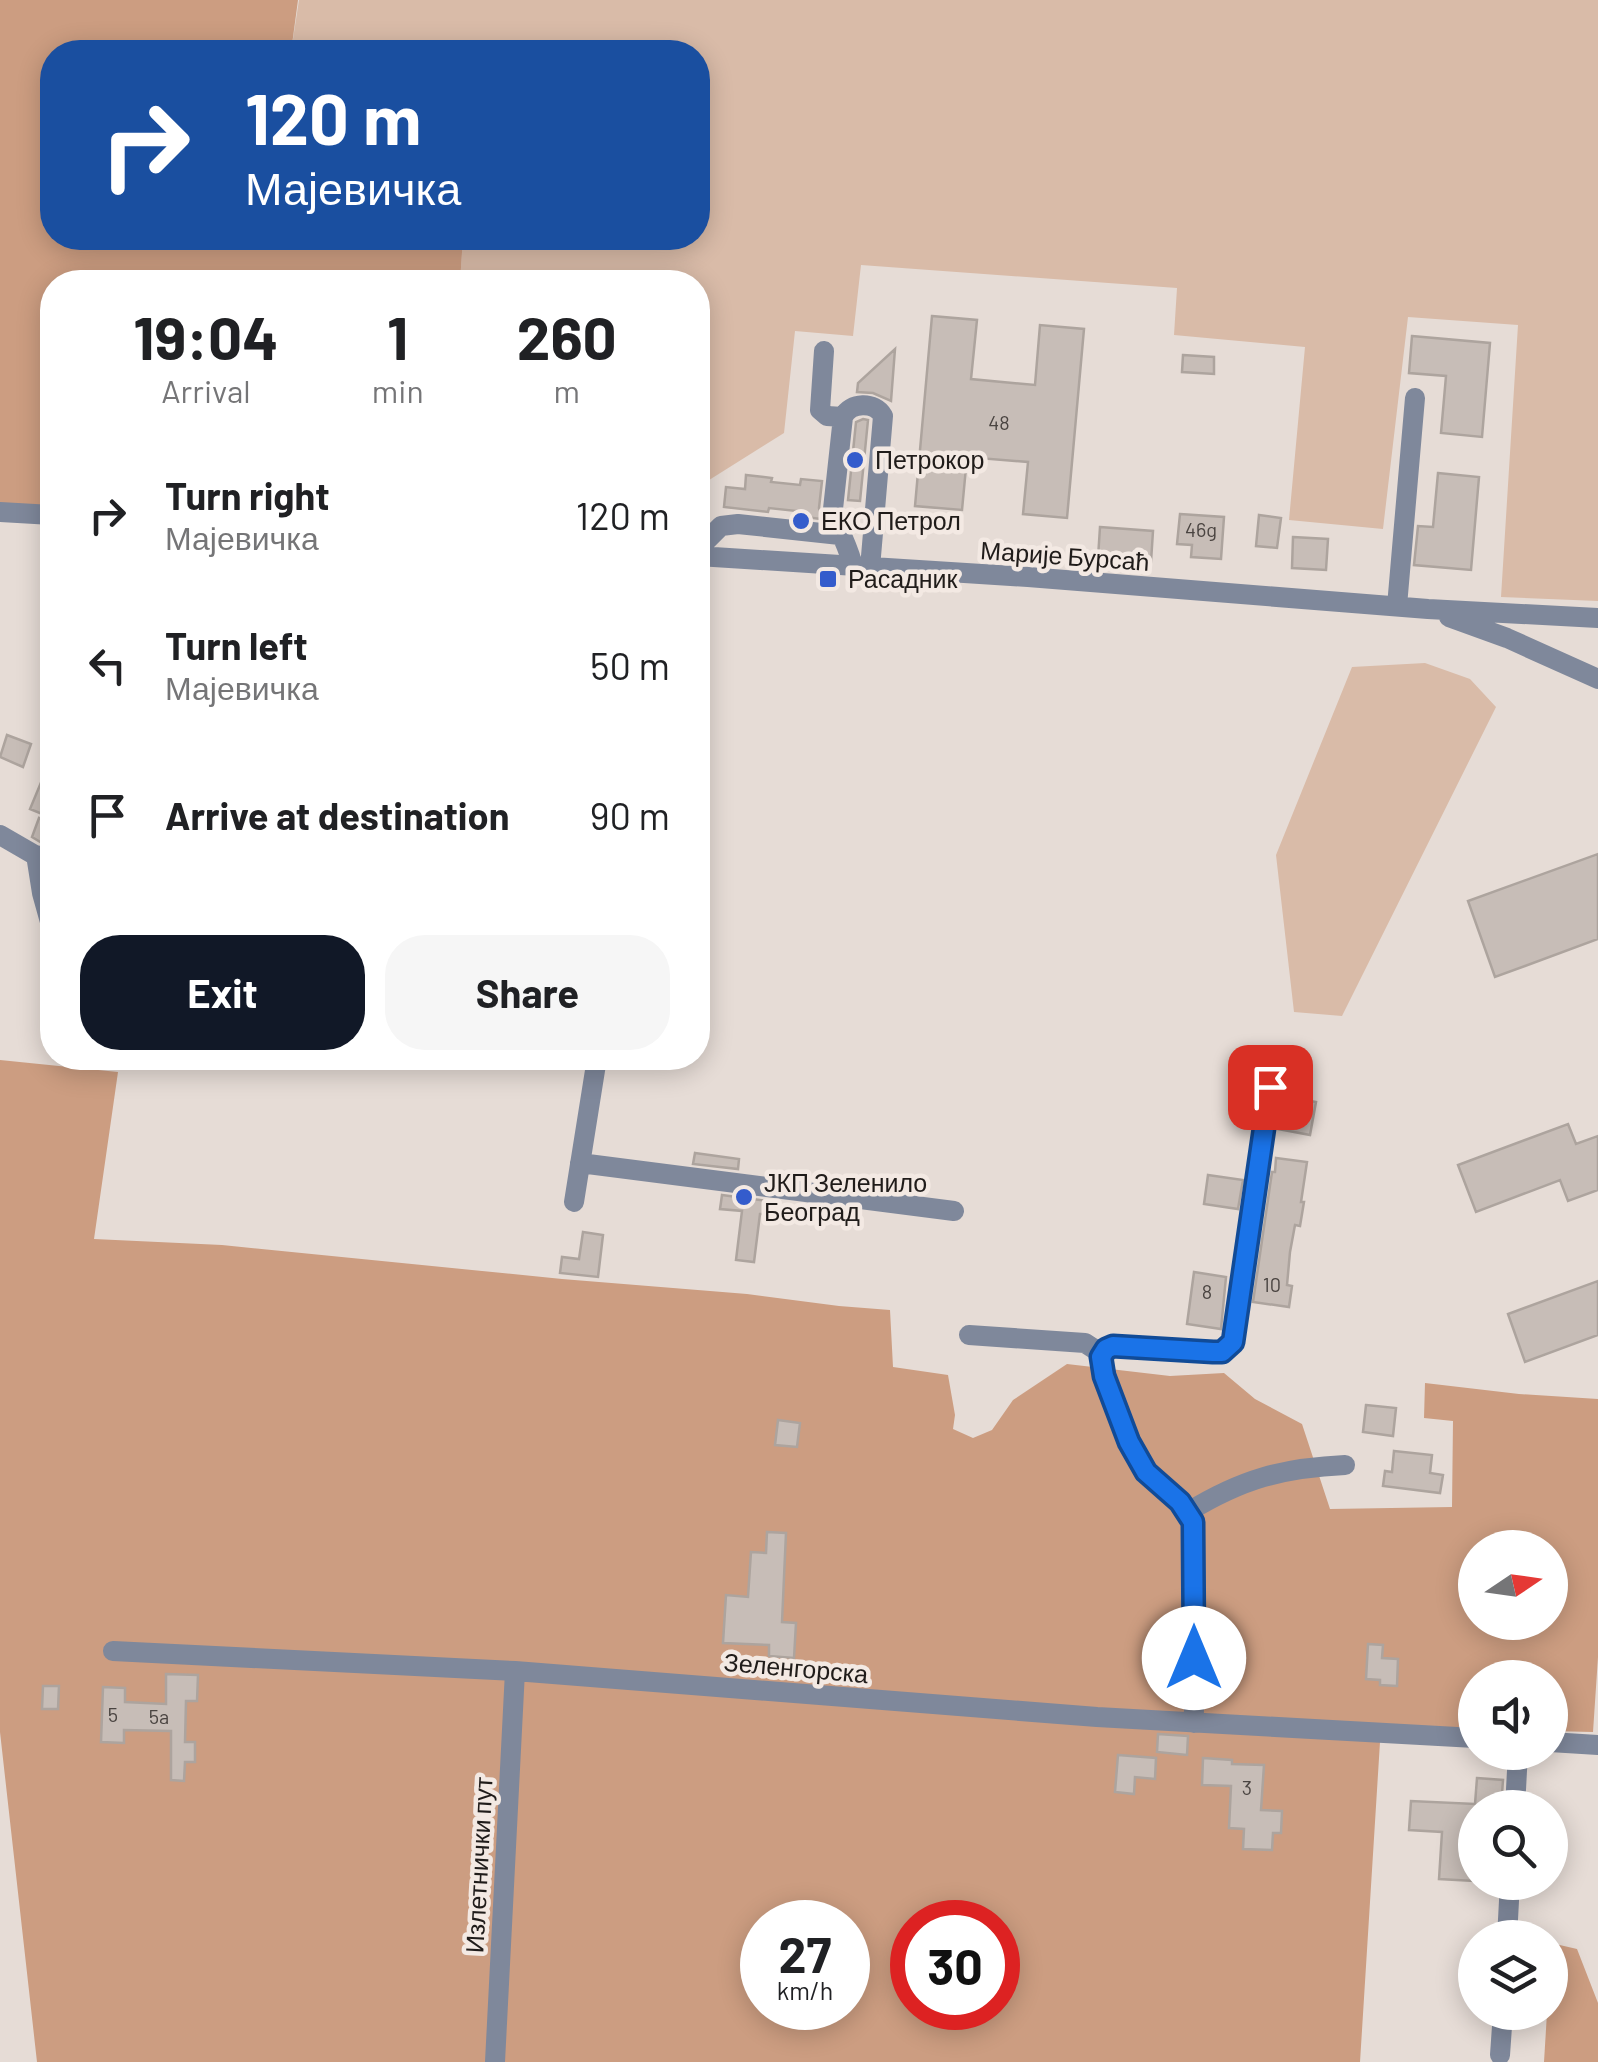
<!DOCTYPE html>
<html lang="en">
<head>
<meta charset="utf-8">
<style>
  :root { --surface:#fff; --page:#f6f6f6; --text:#202124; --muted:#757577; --accent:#111827 }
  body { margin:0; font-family:Barlow,sans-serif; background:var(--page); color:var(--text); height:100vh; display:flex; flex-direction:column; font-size:38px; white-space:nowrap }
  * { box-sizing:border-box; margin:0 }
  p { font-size:32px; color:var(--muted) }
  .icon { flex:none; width:55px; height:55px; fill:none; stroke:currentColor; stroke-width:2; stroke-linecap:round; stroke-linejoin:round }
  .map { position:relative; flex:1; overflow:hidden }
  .side { position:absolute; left:40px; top:270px; width:670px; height:800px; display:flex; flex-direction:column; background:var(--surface); border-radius:40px; box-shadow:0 5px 25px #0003 }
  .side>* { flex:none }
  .top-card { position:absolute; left:40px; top:40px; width:670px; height:210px; border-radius:40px; box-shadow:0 5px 25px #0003; background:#1a4fa0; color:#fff; overflow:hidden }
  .needle { width:65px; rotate:77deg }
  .controls { position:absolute; left:1458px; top:1530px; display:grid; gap:20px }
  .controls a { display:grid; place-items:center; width:110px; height:110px; border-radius:50%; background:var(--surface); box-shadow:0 5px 25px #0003; font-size:50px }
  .speed { position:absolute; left:740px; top:1900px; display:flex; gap:20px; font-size:50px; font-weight:700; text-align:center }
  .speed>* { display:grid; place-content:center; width:130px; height:130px; border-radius:50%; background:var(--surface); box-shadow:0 5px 25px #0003; line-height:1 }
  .speed small { font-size:25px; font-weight:400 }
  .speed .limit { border:15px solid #d22; background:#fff; color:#111 }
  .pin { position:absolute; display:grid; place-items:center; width:85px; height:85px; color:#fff; margin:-42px; border-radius:20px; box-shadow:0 5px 15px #0006 }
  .me { position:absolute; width:110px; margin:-55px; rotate:0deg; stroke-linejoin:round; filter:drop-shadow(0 0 8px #0008) }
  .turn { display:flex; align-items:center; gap:35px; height:210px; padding:0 40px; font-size:45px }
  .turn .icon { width:130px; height:130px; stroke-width:2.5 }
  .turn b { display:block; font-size:70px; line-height:85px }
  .eta { display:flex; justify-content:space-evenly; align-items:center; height:170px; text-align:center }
  .eta b { font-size:60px; font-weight:700; line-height:70px }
  .action { display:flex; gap:20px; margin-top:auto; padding:20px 40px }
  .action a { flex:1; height:115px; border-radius:40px; background:var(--accent); color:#fff; font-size:40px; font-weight:700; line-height:115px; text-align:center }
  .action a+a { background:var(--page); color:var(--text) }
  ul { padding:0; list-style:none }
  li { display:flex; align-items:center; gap:30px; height:150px; padding:0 40px }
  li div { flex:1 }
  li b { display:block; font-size:38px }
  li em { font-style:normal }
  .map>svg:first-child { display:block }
  .green { fill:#d9bba8 }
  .forest { fill:#cc9d81; fill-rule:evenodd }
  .building { fill:#c7bdb7; stroke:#ada49e; stroke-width:2.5 }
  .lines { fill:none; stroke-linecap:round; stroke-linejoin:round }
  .minor { stroke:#7f889b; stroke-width:20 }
  .route-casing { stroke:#114b97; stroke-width:25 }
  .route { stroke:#1a73e8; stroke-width:18 }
  .poi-dot { fill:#345ccc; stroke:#f3e9e3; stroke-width:4 }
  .labels { text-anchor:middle; stroke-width:9; stroke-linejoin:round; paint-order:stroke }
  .number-label { font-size:20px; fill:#4a4441 }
  .poi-label { font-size:25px; fill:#201c1a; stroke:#f3e9e3; text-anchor:start }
  .street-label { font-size:25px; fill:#201c1a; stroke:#f3e9e3 }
</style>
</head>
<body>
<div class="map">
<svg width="1598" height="2062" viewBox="0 0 1598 2062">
  <rect width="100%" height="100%" fill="#e6dcd6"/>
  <path class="green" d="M299,0H1598V601L1501,597L1518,325L1408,317L1383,529L1289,520L1305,347L1174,335L1177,288L861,265L853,336L795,331L784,433L698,487V282H460L463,238H698V52H291Z
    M1425,663L1470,679L1496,707L1342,1016L1294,1012L1276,855L1352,667Z"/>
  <path class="forest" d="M0,0H298L291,52H52V238H463L460,282H52V515L0,513Z
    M0,1060L118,1072L94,1239L222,1245L562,1279L747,1294L839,1306L890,1310L893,1367L948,1375L955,1415L953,1429L973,1438L992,1430L1013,1400L1067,1364L1170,1376L1224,1373L1255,1399L1302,1424L1330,1509L1452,1507L1453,1421L1424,1418L1425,1383L1519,1394L1598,1399V1657L1593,1732L1550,1731V1678H1475V1728L1381,1726L1360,2062H37L0,1732ZM1475,1548H1550V1622H1475ZM762,1922H848V2008H762ZM912,1922H998V2008H912Z
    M1551,1943L1577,1949L1598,2003V2062H1544L1547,2013L1550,2012Z"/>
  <path class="building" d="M932,316L977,320L971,379L1035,385L1040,325L1084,329L1067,518L1023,514L1028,462L967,457L962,510L915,506Z
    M1412,336L1490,343L1482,437L1441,433L1446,376L1409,373Z
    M895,349L891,401L873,393L857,392L858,383Z
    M1183,355L1214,357V374L1182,372Z
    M863,419L868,420L860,501L848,500L856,422Z
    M1438,473L1479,477L1471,570L1414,565L1418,526L1433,527Z
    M746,475L772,478L771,482L800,485L801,479L822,481L819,508L821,519L797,516V511L769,508L768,512L724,507L726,487L745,489Z
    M1180,514L1224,517L1221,559L1191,557L1192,545L1177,544Z
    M1259,515L1281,518L1277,548L1256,546Z
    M1100,527L1153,531L1151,562L1098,558Z
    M1293,537L1328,539L1326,570L1292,568Z
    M7,735L31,744L23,767L0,757Z
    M52,756V818L30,809Z
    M39,818L52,824V849L32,837Z
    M1598,854V939L1495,977L1468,901Z
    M1283,1096L1316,1102L1310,1135L1278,1129Z
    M1568,1124L1576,1144L1598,1136V1190L1568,1201L1560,1180L1476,1212L1458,1165Z
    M695,1153L739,1159L738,1169L693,1164Z
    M1276,1158L1307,1162L1301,1202H1304L1300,1226L1295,1225L1290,1252L1287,1285L1292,1286L1289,1307L1253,1302L1272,1172H1275Z
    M1208,1175L1243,1180L1238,1209L1204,1204Z
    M722,1195L767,1201L765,1214H760L754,1262L736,1260L742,1211L720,1209Z
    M583,1232L603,1235L598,1277L560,1273L562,1257L579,1259Z
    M1194,1272L1226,1277L1221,1329L1187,1324Z
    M1598,1281V1335L1525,1362L1508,1314Z
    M1366,1405L1396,1408L1393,1436L1363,1432Z
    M778,1420L800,1423L797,1447L775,1445Z
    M1394,1451L1432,1455L1430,1473L1443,1475L1440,1493L1383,1486L1385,1471L1392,1472Z
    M767,1532L786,1533L782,1622L796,1623L794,1658L769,1656V1645L723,1643L726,1595L748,1597L751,1552L766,1553Z
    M1368,1644L1383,1645L1382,1658L1398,1659L1397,1686L1380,1685V1680L1366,1679Z
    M166,1674L198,1675L197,1701H186L185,1742H195V1762H185L184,1781L171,1780V1731L124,1730V1743L101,1742L103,1687L125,1688V1702L166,1704Z
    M43,1686H59L58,1709H42Z
    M1158,1734L1188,1736L1187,1755L1157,1752Z
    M1118,1755L1156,1758L1155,1779L1135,1777L1134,1794L1115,1792Z
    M1203,1758L1232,1760V1764L1264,1765L1261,1810L1282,1811L1281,1833H1273L1272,1850L1243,1849L1244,1829L1229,1828L1231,1786L1202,1785Z
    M1477,1778L1503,1780L1501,1808H1475L1474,1881L1439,1879L1442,1832L1409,1830L1411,1801L1475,1804Z"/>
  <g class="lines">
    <path class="minor" d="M824,351L820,410L827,416L843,417
      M0,512L52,515
      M698,549L721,526L738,524L840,535
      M698,556L1028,577L1428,609L1598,618
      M853,567C849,546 837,530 833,509L843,417C850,402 875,401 883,416L870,568
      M1397,606L1415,398
      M1449,617L1507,638L1598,679
      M0,835L52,865
      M36,855L42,893L52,929
      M580,1163L954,1211
      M574,1202L597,1058
      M969,1335L1085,1343L1102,1354
      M1188,1512C1242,1479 1282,1468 1345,1465
      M113,1651L515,1671L1097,1717L1475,1738
      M1194,1723L1193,1522C1184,1501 1164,1492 1149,1475C1132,1456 1101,1383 1101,1357L1106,1349L1113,1346L1213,1352H1222L1233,1342L1270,1087
      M1550,1742L1598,1745
      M1515,1808L1518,1752
      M1507,1938L1510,1882
      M1500,2055L1503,2012
      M495,2062L515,1671"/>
  </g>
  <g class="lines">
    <defs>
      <path id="route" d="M1194,1658L1193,1522L1180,1502L1146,1472L1129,1442L1104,1376L1101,1357L1106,1349L1113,1346L1213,1352H1222L1233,1342L1270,1087"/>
    </defs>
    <use href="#route" class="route-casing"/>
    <use href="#route" class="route"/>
  </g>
  <g class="poi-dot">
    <circle cx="855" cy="460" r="10"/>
    <circle cx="801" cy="521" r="10"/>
    <rect x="818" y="569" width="20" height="20" rx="5"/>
    <circle cx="744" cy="1197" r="10"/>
  </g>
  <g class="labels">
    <g class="number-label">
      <text x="999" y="430">48</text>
      <text x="1201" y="537">46g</text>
      <text x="1272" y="1292">10</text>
      <text x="1207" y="1299">8</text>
      <text x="113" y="1722">5</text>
      <text x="159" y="1724">5a</text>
      <text x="1247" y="1795">3</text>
    </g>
    <g class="poi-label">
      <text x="875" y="469">Петрокор</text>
      <text x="821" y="530">ЕКО Петрол</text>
      <text x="848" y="588">Расадник</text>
      <text x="764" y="1192">ЈКП Зеленило<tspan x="764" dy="29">Београд</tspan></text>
    </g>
    <g class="street-label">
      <text transform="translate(1065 556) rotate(4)" y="9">Марије Бурсаћ</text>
      <text transform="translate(796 1668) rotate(5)" y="9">Зеленгорска</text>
      <text transform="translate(479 1865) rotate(-87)" y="9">Излетнички пут</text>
    </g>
  </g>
</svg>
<div class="controls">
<a><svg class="needle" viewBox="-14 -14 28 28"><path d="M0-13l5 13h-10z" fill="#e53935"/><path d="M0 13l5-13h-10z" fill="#757577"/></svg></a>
<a><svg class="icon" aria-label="sound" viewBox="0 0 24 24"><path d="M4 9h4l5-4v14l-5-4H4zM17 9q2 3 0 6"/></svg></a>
<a><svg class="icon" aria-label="search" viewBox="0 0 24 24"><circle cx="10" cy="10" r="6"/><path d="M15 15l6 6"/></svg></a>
<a><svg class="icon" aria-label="layers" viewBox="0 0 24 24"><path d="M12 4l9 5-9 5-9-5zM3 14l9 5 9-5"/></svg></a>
</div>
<div class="speed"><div>27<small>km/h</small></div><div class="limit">30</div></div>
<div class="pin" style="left:1270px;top:1087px;background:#d93025"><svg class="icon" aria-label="arrive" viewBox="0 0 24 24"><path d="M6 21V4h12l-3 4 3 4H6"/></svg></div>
<svg class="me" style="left:1194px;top:1658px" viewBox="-20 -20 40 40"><circle r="19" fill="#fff"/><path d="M0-13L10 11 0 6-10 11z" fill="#1a73e8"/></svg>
<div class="top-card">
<div class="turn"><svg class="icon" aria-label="right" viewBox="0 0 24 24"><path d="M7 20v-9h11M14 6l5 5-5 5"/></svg><div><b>120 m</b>Мајевичка</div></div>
</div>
<section class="side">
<div class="eta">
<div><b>19:04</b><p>Arrival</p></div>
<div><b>1</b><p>min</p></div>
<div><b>260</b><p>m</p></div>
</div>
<ul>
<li><svg class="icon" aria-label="right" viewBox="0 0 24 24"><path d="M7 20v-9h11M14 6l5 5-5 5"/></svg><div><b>Turn right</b><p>Мајевичка</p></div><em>120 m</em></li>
<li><svg class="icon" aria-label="left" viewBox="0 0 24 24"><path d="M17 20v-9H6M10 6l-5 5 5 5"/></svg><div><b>Turn left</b><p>Мајевичка</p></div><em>50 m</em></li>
<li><svg class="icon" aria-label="arrive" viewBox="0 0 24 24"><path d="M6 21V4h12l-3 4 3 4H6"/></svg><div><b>Arrive at destination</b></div><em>90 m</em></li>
</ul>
<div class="action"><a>Exit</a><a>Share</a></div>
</section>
</div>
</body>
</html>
